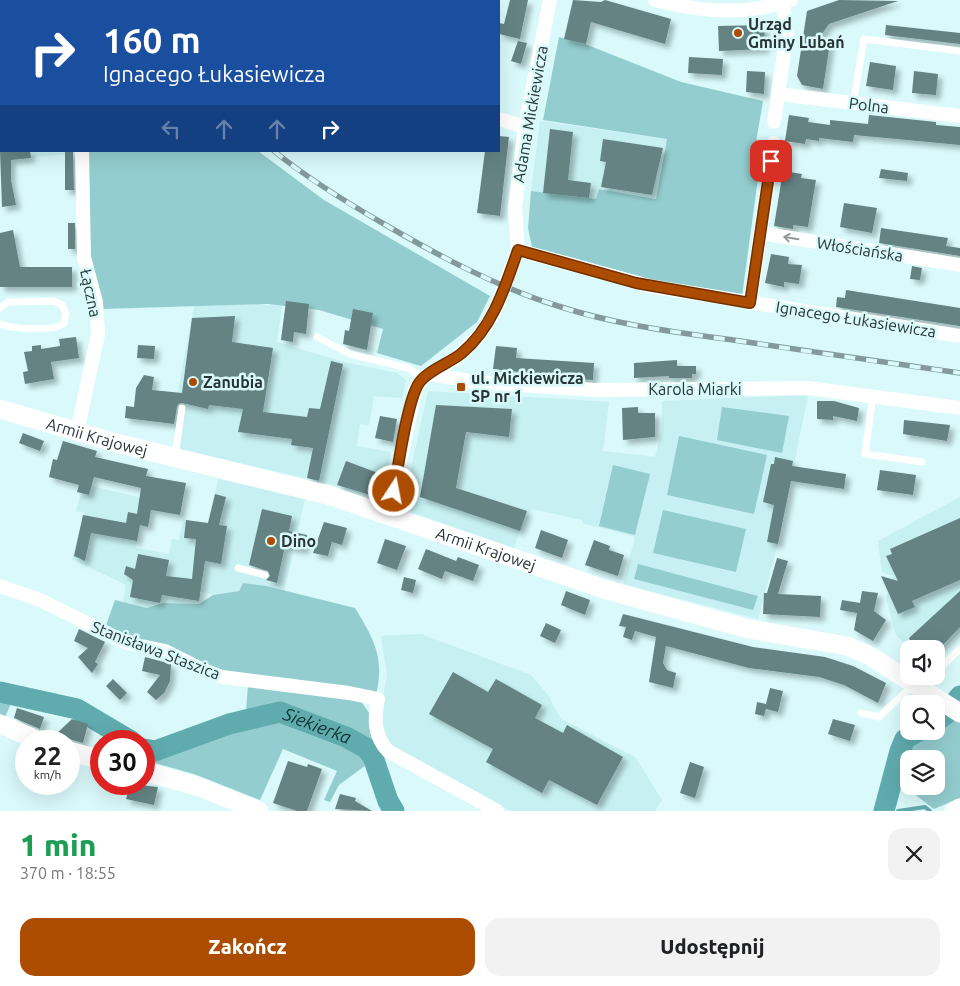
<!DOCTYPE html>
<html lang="pl">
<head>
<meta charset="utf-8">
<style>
  :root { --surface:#fff; --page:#f2f2f2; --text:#202124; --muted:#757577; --accent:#ac4c00 }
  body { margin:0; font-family:Ubuntu,sans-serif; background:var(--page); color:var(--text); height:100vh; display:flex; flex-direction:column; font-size:19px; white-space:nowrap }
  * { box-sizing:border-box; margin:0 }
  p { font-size:16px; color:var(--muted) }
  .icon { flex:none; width:28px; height:28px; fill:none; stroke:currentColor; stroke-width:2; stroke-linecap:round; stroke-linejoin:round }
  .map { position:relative; height:811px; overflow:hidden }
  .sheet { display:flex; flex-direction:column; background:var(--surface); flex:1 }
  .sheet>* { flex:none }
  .hud { position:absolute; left:0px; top:0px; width:500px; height:152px; box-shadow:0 5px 20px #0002; background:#1a4fa0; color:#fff; overflow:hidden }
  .fabs { position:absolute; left:900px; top:640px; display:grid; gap:10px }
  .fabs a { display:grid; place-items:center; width:45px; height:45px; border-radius:10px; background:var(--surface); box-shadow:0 5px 20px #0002; font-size:25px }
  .speed { position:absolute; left:15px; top:730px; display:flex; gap:10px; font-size:25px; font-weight:700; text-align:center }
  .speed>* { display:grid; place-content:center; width:65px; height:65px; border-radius:50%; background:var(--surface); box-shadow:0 5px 20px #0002; line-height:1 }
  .speed small { font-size:12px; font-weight:400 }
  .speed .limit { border:8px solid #d22; background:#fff; color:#111 }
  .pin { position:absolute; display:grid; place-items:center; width:42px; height:42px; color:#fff; margin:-21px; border-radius:10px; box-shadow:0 2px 8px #0006 }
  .me { position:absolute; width:55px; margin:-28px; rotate:11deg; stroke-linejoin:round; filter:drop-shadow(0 0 4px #0008) }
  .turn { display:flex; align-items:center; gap:18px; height:105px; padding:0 20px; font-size:22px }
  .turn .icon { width:65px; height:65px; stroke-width:2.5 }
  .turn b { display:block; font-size:35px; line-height:42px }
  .lanes { display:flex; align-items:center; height:48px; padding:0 20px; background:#0003; justify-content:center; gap:25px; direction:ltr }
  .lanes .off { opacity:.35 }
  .round { display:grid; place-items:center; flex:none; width:52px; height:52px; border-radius:15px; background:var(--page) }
  .headline { display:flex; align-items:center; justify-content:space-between; height:85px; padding:0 20px }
  h1 { font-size:30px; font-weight:800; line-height:38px; color:#1e9e55 }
  .primary-button { display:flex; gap:10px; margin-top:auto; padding:10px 20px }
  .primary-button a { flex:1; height:58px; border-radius:15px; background:var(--accent); color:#fff; font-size:20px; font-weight:800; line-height:58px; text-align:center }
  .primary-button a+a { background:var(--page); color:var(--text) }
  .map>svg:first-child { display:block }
  .built { fill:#c6f0f1 }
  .green { fill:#94cdcf; fill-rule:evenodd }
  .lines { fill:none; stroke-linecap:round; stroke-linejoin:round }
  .stream { stroke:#60abae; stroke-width:4 }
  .river { stroke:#60abae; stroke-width:21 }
  .building { fill:#658383; filter:url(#shadow) }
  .lane { stroke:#fff; stroke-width:7 }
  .street { stroke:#fff; stroke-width:14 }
  .secondary { stroke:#fff; stroke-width:19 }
  .rail-casing { stroke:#83999a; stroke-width:5.5 }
  .rail { stroke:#d9f9fa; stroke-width:4; stroke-dasharray:11; stroke-linecap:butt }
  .oneway { stroke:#949a9a }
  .route-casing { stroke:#703100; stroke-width:12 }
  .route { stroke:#ac4c00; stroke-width:9 }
  .poi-dot { fill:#ac4c00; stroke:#d9f9fa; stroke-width:2 }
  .labels { text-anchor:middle; stroke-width:5; stroke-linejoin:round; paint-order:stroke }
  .poi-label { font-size:16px; font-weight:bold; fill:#283435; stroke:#d9f9fa; text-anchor:start }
  .street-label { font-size:16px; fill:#283435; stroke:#d9f9fa }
  .water-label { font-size:18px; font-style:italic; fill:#0c3233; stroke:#d9f9fa }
</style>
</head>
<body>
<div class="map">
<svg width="960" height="811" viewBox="0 0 960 811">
  <defs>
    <filter id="shadow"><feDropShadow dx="4.5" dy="4.5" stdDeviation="2.5" flood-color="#0004"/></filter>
  </defs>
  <rect width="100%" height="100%" fill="#d9f9fa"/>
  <path class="built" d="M540,121L667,139L656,199L599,189L597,199L531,191Z
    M0,122L1,151L79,153L0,161Z
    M245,304L282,306L277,342L344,362L397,373L406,380L402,398L374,396L369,425L360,424L357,446L391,452L382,498L379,500L326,483L179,449L185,408L177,396L194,306Z
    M428,391L609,402L603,451L655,457L662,428V401L808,395L778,544L758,619L623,584L635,537L582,523V520L532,509L522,531L519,532L514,548L402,509Z
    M218,479L305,499L284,591L244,583L239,591L213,595L201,592L199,604L163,603L147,608L123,602L126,585L72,559L84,513L76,511L81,493L89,495L91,486L146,499L136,548L169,554L172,539L179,540L183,519L209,524Z
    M960,497V632L936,656V649H910L896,635L886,598L893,576L882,572L878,541Z
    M421,634L531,675L548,695L561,719L635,757L662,800L655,811H511L390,748L379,716L387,675L381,636Z"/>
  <path class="green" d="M559,37L585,44L681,82L763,101L754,154L761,156L742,296L660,282L532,247L528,228L531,191L596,199L599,189L656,199L667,139L543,120Z
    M87,151H258L324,200L490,296L477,322L421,366L377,353L383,329L319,310L268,304L102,309L91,268Z
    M722,407L789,416L782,453L717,440Z
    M679,436L767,455L754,514L667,495Z
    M613,465L650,474L635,535L599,526Z
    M663,510L746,529L736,572L653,553Z
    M638,564L758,596L753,610L634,579Z
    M243,583L266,586L355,608C374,639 385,658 376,695L226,672L105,628L115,600L147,608L163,603L199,604L213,595L239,591Z
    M248,685L361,701L369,713L380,749C354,735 302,707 273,707C264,707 255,710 246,711Z
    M0,695L14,697L5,717L0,714Z
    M275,717C290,719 343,739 356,748C361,752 365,757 370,762L339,785L330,802L324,800L337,771L283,749L260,800L194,774L144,760V755L162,756L238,726Z
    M954,719L960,723V798L934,809L901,784L912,747ZM909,759H936V786H909Z"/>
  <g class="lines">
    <path class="stream" d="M898,811L925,807L930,811"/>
    <g class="river">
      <path d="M0,692L77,709L131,741"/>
      <path d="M936,721L945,715L960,696"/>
      <path id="s1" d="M144,749L155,751L229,724L280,712L346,737L366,748L373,757L388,801L394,811"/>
      <path d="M884,811L900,751L905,739L919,731"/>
    </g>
  </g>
  <path class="building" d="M510,0H528L520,39L499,34V23L504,24Z
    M573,0L601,2L605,0L671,19L665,44L591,22L586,44L564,39Z
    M839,0L898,1L829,24L817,41L830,43L823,89L802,85L797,76L807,11Z
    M764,25L765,49L719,51L718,26Z
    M886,25L960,33V44L885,35Z
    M518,41L527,43L521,64L511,61Z
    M689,57L723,59L722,75L688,73Z
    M870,62L896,66L893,90L866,86Z
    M747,71L765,72L764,94L746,92Z
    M914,71L938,74L936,95L912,93Z
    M789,115L809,118L808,122L830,125V120L868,124L869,115L936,122V125L960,127V145L854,135L853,142L819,138V141L806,139L805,144L785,141Z
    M550,129L573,132L568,180L591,183L589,198L543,193Z
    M499,136L509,137L500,216L477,213L485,151H499Z
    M603,139L663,148L652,195L601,187L606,162L600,161Z
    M0,151H30L31,158L11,160V180L16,205L2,207Z
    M65,151H73L74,190H65Z
    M881,169L908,173L907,181L879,178Z
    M783,171L802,174L801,178L816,180L808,227L793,225V229L774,226Z
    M844,203L877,208L872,233L840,227Z
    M68,223H75V249H68Z
    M881,228L948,238L946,246L960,248V256L879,243Z
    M13,230L20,267H72V287H0V233Z
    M771,254L789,257L788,264L802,265L799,284L784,282V287L765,283Z
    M912,266L922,268L920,280L910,279Z
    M846,290L960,308V326L836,307L837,297L845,298Z
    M286,301L309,304L306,334L294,332L293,342L281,340Z
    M353,309L373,313L367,350L343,344L345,330L349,331Z
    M235,316L232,342L273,348L263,412L307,417L309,408L320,409L331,361L343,364L319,481L307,478L313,448L291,445L292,439L238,432L243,409L209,405L208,409L182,403L178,404L177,407L174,424L125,418L126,406L134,407L136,388L144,375L154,377L152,390L182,393L192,318Z
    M76,337L79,358L51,362L54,379L25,384L23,372L28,371L24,352L32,351V346L41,345V349L60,346L59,339Z
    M138,345L155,346L154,359L137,358Z
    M496,346L517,348L516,358L594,363L593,380L529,376V373L493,369Z
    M677,360V366H696V374H692V378H669V376L634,378V363Z
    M817,401H834L859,408L857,421L833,416V420L817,419Z
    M436,405L512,409L509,437L466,432L456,488L527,511L520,531L420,497Z
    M638,407V413H655V437L623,440L622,408Z
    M380,416L397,419L393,442L375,438Z
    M904,420L950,425L947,441L903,434Z
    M23,433L44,441L40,451L19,443Z
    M63,441L97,451L95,457L148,469L146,476L186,483L180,515L151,510L148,527L140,525L137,541L91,533L85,561L74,556L83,515L126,523L128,512L137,514L141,488L94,477L89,495L77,492L79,485L49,477L53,459L57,460Z
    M775,457L793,461L792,466L846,474L844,489L791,481L778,544L767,542L774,505L763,502L771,464H774Z
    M346,461L386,476L380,498L337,485Z
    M880,470L916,475L913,495L877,490Z
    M215,494L226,497L219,525L227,526L221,564L205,561L199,601L162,595L160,603L130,597L133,580L124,574L126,566L135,569L138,554L169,560L166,576L192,579L196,539L184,538L186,520L208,523Z
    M262,509L292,516L289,531L307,535L304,550L285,546L277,583L266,580L270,576L268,571L249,565Z
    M960,518V580L912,601L915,607L898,614L881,576L898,581L886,556L892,554L890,549Z
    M324,522L347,528L342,545L332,542L328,556L313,553Z
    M541,530L568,540L562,558L535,548Z
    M385,539L406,546L397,570L377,563Z
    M594,540L610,546L609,550L624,555L618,576L585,565Z
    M426,549L456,561L458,557L479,565L473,581L445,571L442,579L418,569Z
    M777,558L788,561L778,594L821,596L820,617L763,614L764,593H767Z
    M404,577L416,580L413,593L401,590Z
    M566,591L590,600L585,615L561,605Z
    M862,591L878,593L874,611L886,620L873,641L854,630L857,613L840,610L842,600L860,603Z
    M960,591V627L939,649H913L909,638Z
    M623,614L753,647L825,657L853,666L886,683L878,703L844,685L819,677L749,668L666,646L663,663L667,670L676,673L673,688L649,682L656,637L635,631L632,640L623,637L626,627L619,626Z
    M546,623L561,630L555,643L540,636Z
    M79,629L105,642L95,662L98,664L92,673L78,657L88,648L74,641Z
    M145,657L171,664L170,681L164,693L156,700L147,692L160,675L142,671Z
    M453,672L488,692L496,679L542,705L535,718L563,733L567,725L623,757L597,805L549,780L542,793L486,762L493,749L429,714Z
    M113,679L127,693L120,700L106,686Z
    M770,688L783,691L778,712L766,709L764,716L755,714L757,702L766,704Z
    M17,708L44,717L40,729L14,718Z
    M72,719L88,724L83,743L55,735Z
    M833,719L855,725L850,741L828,734Z
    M288,761L307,767L308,764L322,769L307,811H297L273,803Z
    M690,762L704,767L695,798L680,793Z
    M130,784L158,787L154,805L126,799Z
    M340,794L356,798L355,801L372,811L335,809Z"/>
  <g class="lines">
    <path class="lane" d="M0,15L1,22
      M853,103L864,39L960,51
      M0,113H1
      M0,308L8,302L54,301L62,305L66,314L64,323C56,332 12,329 0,324
      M317,337L350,354L408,368L423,378
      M873,396L865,454L922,462
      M175,457L182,408
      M238,568L265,575
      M936,672L960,649
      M923,687L933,676
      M861,713L879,717L913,685"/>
    <path class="street" d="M189,0L190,1
      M655,0C701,12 746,16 791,0
      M778,94L960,116
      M499,119L525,127
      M774,122L787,33L783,3
      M760,233L960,265
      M518,250L649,286L960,336
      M750,303L774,143
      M430,374L474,382L595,390L808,388L960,408
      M77,432L98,334L96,302L84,257L82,151
      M389,515L415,390L423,378L456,358L484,330L496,308L518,250L515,208L525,127L550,0
      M0,586L40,600L127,643L165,651L201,669L222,677L349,693L378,699C374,719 374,736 388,751L497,811"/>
    <g class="secondary">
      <path id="s2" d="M0,409L120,444L328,495L607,590L723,622L749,629L847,646L870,656L960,713"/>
      <path d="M0,724L39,741"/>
      <path d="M69,751L101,760"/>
      <path d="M144,771L200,787L259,811"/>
      <path d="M954,811L960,808"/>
    </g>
    <defs>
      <path id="rail" d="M138,0L139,1
        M274,151C308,179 346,202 384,224C439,256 497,287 558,306C619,326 683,333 747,342C818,353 889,363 960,373"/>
    </defs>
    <use href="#rail" class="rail-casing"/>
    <use href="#rail" class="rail"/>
  </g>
  <defs><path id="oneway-shaft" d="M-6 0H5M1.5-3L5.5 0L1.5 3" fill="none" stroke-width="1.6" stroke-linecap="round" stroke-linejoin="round" transform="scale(1.25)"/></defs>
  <use class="oneway" href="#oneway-shaft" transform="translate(791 238) rotate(-171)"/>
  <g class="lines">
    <defs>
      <path id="route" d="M394,491C398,467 407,401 419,383C428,370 450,363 462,353C493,327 505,287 518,250L636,283L750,303L771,161"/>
    </defs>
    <use href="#route" class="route-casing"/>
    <use href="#route" class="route"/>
  </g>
  <g class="poi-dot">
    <circle cx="738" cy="33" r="5"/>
    <circle cx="193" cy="382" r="5"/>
    <rect x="456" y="382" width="10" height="10" rx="2.5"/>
    <circle cx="271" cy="541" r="5"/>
  </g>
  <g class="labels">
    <g class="poi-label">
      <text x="748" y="30">Urząd<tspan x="748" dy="18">Gminy Lubań</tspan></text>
      <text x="471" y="384">ul. Mickiewicza<tspan x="471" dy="18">SP nr 1</tspan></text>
      <text x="203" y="388">Zanubia</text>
      <text x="281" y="547">Dino</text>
    </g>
    <g class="street-label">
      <text transform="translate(869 105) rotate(7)" y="6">Polna</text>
      <text transform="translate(530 114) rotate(-80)" y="6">Adama Mickiewicza</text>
      <text transform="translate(860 249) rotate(9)" y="6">Włościańska</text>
      <text transform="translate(91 293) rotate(78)" y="6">Łączna</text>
      <text transform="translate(856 319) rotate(9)" y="6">Ignacego Łukasiewicza</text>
      <text x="695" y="395">Karola Miarki</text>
      <text dy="6" stroke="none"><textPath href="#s2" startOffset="101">Armii Krajowej</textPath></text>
      <text dy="6" stroke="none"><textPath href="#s2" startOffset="506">Armii Krajowej</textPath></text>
      <text transform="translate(156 650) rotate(21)" y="6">Stanisława Staszica</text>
    </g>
    <g class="water-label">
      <text dy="6" stroke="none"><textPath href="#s1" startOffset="182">Siekierka</textPath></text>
    </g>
  </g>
</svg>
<div class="fabs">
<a><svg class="icon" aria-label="sound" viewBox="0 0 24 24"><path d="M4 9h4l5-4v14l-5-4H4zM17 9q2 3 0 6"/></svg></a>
<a><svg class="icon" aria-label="search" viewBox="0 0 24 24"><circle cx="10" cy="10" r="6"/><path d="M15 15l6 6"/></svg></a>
<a><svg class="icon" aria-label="layers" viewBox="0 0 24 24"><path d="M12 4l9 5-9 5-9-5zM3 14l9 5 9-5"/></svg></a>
</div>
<div class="speed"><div>22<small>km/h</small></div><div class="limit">30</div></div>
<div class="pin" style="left:771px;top:161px;background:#d93025"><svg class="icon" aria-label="arrive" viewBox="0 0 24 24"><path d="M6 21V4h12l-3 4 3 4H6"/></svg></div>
<svg class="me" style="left:394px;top:491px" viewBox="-20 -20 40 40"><circle r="17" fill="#ac4c00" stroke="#fff" stroke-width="3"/><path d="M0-11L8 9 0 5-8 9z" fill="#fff"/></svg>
<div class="hud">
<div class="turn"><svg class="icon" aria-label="right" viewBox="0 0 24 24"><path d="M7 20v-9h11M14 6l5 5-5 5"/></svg><div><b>160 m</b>Ignacego Łukasiewicza</div></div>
<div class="lanes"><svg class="icon off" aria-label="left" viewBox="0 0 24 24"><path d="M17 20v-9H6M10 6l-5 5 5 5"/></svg><svg class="icon off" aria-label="ahead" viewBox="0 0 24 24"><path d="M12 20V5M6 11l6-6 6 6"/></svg><svg class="icon off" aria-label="ahead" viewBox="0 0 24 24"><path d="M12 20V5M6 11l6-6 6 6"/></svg><svg class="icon" aria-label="right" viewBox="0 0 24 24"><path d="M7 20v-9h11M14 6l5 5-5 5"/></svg></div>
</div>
</div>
<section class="sheet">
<div class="headline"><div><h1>1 min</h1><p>370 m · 18:55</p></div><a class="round"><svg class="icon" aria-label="close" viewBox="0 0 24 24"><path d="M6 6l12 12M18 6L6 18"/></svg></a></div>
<div class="primary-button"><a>Zakończ</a><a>Udostępnij</a></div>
</section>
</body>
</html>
